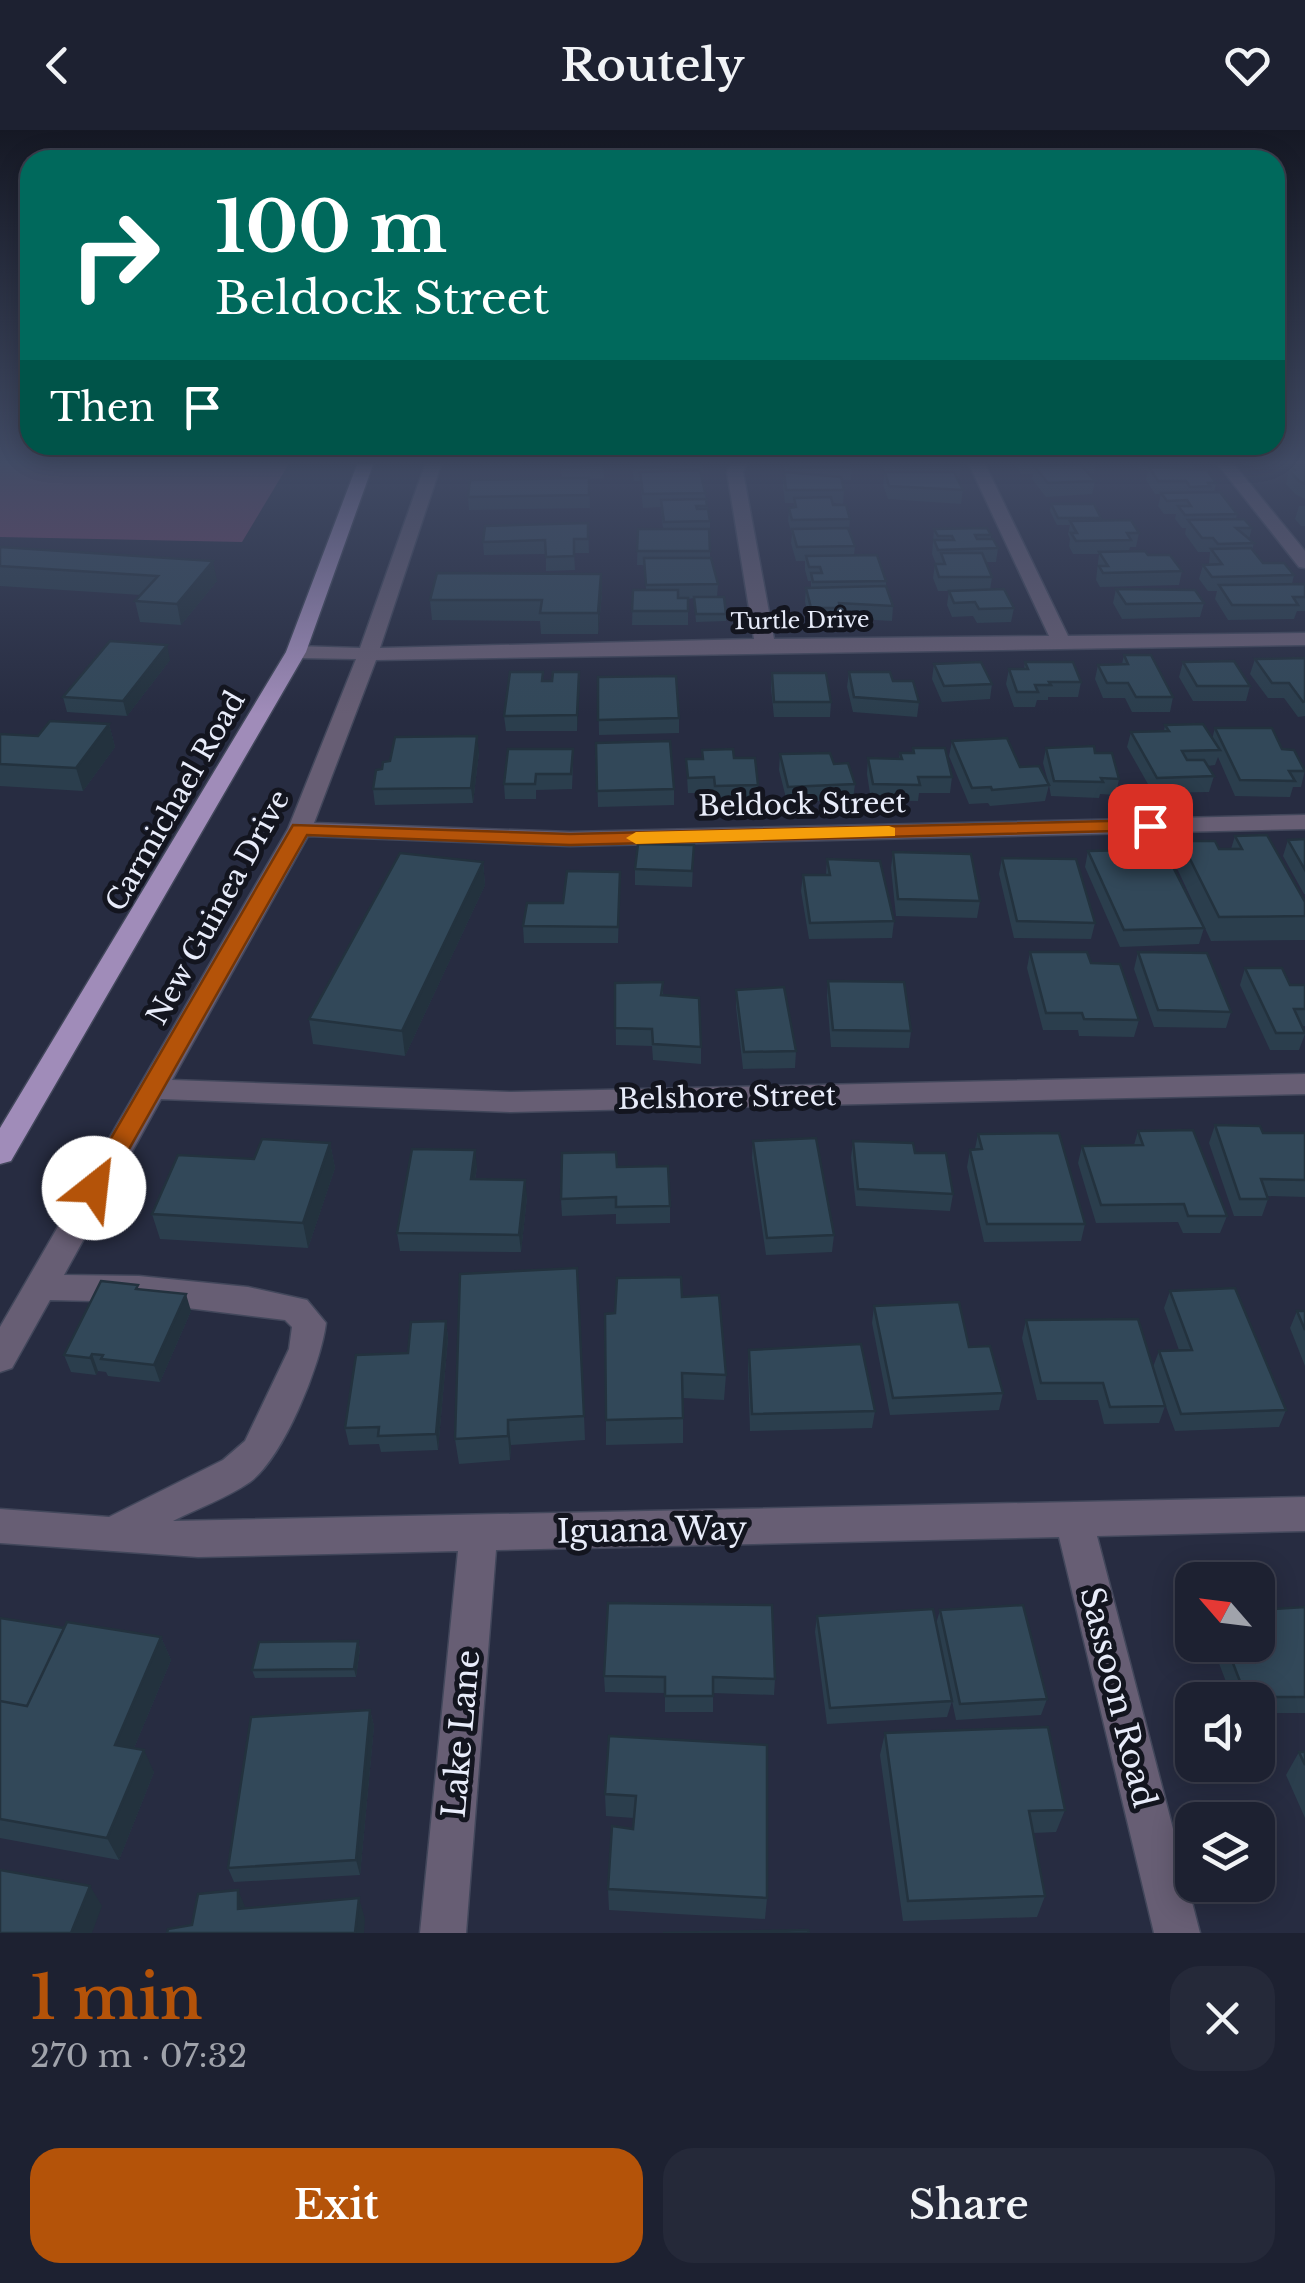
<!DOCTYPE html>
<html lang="en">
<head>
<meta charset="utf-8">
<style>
  :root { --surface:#1d2131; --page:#252939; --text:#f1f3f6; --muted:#a0a3ab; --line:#3b3e4d; --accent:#b45309 }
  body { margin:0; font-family:"Libre Baskerville",serif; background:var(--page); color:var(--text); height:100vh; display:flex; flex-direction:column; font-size:38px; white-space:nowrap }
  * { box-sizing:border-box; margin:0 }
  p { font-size:32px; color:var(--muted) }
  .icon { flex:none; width:55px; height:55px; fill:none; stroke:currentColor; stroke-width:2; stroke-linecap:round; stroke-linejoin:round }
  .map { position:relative; height:1803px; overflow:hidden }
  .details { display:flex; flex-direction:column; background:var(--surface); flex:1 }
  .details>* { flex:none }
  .guide { position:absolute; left:20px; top:20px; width:1265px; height:305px; border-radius:30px; box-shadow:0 5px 25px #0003,0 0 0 2px var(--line); background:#00695c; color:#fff; overflow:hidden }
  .needle { width:65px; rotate:298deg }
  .controls { position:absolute; left:1175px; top:1432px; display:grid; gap:20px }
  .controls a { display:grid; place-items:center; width:100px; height:100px; border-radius:20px; background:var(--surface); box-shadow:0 5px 25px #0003,0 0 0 2px var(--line); font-size:50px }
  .pin { position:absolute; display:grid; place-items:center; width:85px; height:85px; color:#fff; margin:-42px; border-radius:20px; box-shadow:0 5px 15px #0006 }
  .me { position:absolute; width:110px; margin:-55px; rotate:29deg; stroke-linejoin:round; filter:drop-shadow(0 0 8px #0008) }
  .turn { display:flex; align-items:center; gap:35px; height:210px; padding:0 30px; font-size:45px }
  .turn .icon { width:130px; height:130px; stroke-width:2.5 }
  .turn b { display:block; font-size:70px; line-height:85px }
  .then { display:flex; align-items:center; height:95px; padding:0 30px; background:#0003; gap:20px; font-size:38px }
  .round { display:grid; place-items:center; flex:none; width:105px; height:105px; border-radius:30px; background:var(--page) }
  .summary { display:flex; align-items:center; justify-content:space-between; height:170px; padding:0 30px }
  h1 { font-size:60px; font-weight:600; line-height:75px; color:var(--accent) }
  .cta { display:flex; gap:20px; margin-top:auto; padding:20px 30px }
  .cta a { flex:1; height:115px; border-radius:30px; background:var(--accent); color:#fff; font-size:40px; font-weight:600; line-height:115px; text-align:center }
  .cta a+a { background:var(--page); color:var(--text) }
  header { display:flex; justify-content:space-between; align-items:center; height:130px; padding:0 30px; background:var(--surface); font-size:45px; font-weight:600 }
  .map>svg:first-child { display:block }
  .green { fill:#704466 }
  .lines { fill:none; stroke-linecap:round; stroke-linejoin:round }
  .minor-casing { stroke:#42475b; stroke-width:3 }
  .primary-casing { stroke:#42475b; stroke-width:3 }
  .minor { fill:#675e74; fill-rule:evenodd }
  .primary { fill:#a08cb9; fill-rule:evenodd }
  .wall { fill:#2b3e4d }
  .shaded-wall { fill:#23323e }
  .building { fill:#324859; stroke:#23323e; stroke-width:2.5 }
  .route { fill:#b45309; stroke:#753606; stroke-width:2.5 }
  .slow { fill:#f59e0b }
  .labels { text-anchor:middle; stroke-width:10; stroke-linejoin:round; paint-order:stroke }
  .far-street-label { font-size:22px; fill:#e8ecfa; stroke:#13151f }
  .street-label { font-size:28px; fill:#e8ecfa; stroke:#13151f }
  .near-street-label { font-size:32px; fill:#e8ecfa; stroke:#13151f }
</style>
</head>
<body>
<header><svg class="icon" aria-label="back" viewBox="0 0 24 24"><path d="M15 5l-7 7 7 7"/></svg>Routely<svg class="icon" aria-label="heart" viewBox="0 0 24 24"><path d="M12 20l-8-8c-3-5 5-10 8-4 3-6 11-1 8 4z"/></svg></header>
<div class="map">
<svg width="1305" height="1803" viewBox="0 0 1305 1803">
  <rect width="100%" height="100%" fill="#272c41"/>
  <path class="green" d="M0,332H290L242,412L0,407Z"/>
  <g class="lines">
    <defs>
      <path id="minor" d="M426,332H442L380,518L754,509L727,342L732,332H748L743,342L774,509L1049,506L968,332H984L1068,506L1305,503V515L376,530L314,693L570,702L1305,685V699L570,716L308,706L172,950L511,962L1305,944V964L511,982L161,969L64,1145L139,1146L248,1157L307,1170L326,1193C321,1234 284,1327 250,1352C227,1368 198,1378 173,1391L1305,1367V1401L1097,1406L1200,1803H1154L1059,1407L496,1420L466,1803H420L458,1421L198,1427L0,1413V1379L109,1387L223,1330L245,1311L289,1219L292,1197L285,1190L139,1172L50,1170L12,1238L0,1242V1197L288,699L356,529L296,528L286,522L296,516L360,518Z
        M1216,332H1232L1305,421V438L1299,437Z"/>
      <path id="primary" d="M358,332H374L306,522L11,1031L0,1034V998L286,522Z"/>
    </defs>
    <use href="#minor" class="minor-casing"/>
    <use href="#primary" class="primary-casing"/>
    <use href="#minor" class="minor"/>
    <use href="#primary" class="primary"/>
  </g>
  <path class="wall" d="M484,332H603L604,348L589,349L590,378L469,380L468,367L562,348L560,333L484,336Z
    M631,332H703V342H701L710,391V428L718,454L717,467L726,484V491L696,492L694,468L688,469V495H632L633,460H646L645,435H637L638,399H663L661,377L643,378L640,351H634Z
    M786,332L852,337L851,350H842L844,360L843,374L833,373L850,389L849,400L855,416L854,425L886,451V456L893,476L892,491L839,488V492L810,493L805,472L806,458H811V451H808L805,440V431H796L791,413L792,404L788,391L789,378L794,377V373H785L783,355Z
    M880,332H960L961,335L959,348H957L963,360L961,374L888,369L883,355L885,342H891L884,341Z
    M1015,332H1096L1094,343H1088L1095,351L1092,364L1046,367L1032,349L1033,344H1021Z
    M1135,332H1193L1192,339L1216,353L1214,362L1237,384L1236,389L1252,398L1249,409L1254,413L1252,420L1263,433L1294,445L1292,454H1305V481H1297L1294,489L1228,490L1215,469L1217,461H1208L1199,449L1203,435L1209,434L1210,422H1198L1185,404L1186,398H1182L1175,389L1176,384H1164L1158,376L1161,364H1155L1146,350L1148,340H1141Z
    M1290,335H1305V369L1295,364L1286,354Z
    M1305,371V396H1301L1295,389L1299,376H1305Z
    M1051,374L1101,388L1100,391L1139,403L1136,417H1130L1129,421L1148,425L1182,441L1179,455L1100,457L1096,450L1099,424H1073L1069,416L1070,409L1068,404L1070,395H1057L1050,381Z
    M588,393L589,423H574L575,440L546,441V424L484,425L483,412Z
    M934,399L991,405V409L998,418L996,432H986L992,447L990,460L1014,478L1011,492L977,493L973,486L952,487L947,475L949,461H938L933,448L935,434H936L932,424Z
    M0,417L217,451L181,495L140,492L135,471L141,465L0,456Z
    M601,444L602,464L598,504H541L540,491L432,490L430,470Z
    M1116,459L1204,473L1200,487L1122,489L1113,473Z
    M1124,525L1173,567L1170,582H1132L1125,568H1103L1095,549L1098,535L1122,534Z
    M1305,528V586L1298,587L1284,568H1268L1250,544L1255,529Z
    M170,530L127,586L67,582L63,567Z
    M1025,532L1081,552L1078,567H1048V570H1037L1035,577H1014L1006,554L1009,539H1024Z
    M1183,532L1250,556L1246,571H1193L1179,547Z
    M934,534L992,554L990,569L942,572L932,549Z
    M543,542V551H552L579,542L577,601H506L504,586Z
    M849,542L893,551L919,572L917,587L853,582L847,557Z
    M772,543L831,572L830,587H774L771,558Z
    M598,547L679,588V603L599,605Z
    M109,594L115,617L83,661L0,656V604L38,606Z
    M1165,595L1212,609L1215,598L1282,619L1305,640L1301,657H1293L1290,667L1235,666L1218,627L1215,635L1207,636L1214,646L1209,662L1153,663L1127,617L1131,602L1164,601Z
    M952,611L1020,637L1049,655L1043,633L1046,618L1095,623L1119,649L1116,665L1100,664L1099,668L1051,666L1049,655L1045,671L990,676L988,673L969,674L949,626Z
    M596,613L674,659V675L598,677Z
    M913,618L952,647L950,663H919L918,671L871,670L867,644L868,628L899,629L900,623H912Z
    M702,620L734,628L758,655V671H715L714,663H688L686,629H702Z
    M479,622L473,673L375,675L373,659Z
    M780,624L834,634L855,654L853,670L787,672L779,640Z
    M573,634L572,659L536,660V669H505L504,654Z
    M1235,706L1305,772V810L1211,811L1175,734L1181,711L1219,719H1231Z
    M1305,709V764H1304L1283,726L1288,710Z
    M694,715L692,757L635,755V739Z
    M1088,721L1204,798L1199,814L1120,817L1085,737Z
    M893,722L980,771L977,788L896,786L891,738Z
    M1002,728L1095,793L1091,809L1014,808L999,744Z
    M827,729L894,791L892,808L809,809L801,761L803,745H826Z
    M483,732L485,755L405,926L313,914L309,889Z
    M620,742L618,813H524L523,796Z
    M1030,822L1091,833L1139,890L1134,907L1079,906L1078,900H1043L1027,838Z
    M1138,822L1231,882L1226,898L1154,897L1134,839Z
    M1245,838L1290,855H1305V896H1302L1305,904L1299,920H1270L1240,855Z
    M828,851L911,901L909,918L831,917L827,867Z
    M663,852V865L701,917V934L653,930L652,916L616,915L615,853Z
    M736,860L796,921L795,938L743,939L736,877Z
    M1215,995L1263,1003H1305V1067L1267,1066L1268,1069L1262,1086H1234L1209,1013Z
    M1138,1001L1227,1086L1220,1103H1183L1178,1092L1096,1093L1078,1033L1082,1016L1134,1015Z
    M978,1004L1085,1094L1081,1111L984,1112L967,1037L970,1020L975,1019Z
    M753,1011L834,1105L832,1122L766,1125L752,1028Z
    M853,1011L915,1023L953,1064L950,1081L856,1076L851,1028Z
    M330,1013L335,1038L308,1118L160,1109L152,1084L254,1029Z
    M477,1037L475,1050L527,1067L521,1122L400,1121L397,1103Z
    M617,1037L670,1076V1093L616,1094V1084L562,1086L561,1069Z
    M139,1159L191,1181L160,1252L108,1246L106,1242L98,1241L96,1245L71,1242L64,1225Z
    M1170,1161L1286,1280L1279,1297L1175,1301L1157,1252L1165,1276L1159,1293L1104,1294L1098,1270H1037L1022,1208L1026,1190L1153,1237L1159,1221L1179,1220L1164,1178Z
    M579,1163L585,1310L511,1315L510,1330L459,1334L455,1309Z
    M682,1167L726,1245L724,1270L683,1268V1313L606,1315V1290L615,1183Z
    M874,1176L969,1217L1003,1263L999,1280L890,1285L872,1193Z
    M1297,1181H1305V1236L1290,1198Z
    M446,1191L448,1208L438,1320L381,1322L379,1314L349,1315L345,1298L408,1223Z
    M749,1220L875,1281L872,1298L750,1301L748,1237Z
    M1305,1477V1583H1258V1570H1233L1212,1515H1258Z
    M940,1480L1047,1569L1041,1585L956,1590L952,1571L947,1587L827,1594L815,1502L817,1486L936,1494Z
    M0,1488L64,1498L161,1507L171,1530L134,1618L154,1642L119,1730L0,1708Z
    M358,1511L360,1519L356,1547L255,1548L252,1540Z
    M604,1546L775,1549L774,1565L713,1563V1582H665V1563L605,1562Z
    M370,1580L374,1596L360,1745L234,1752L228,1738Z
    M885,1603L1065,1680L1056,1702L1033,1703L1045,1766L1037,1787L903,1791L880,1625Z
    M609,1606L767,1768L765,1789L609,1780L608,1759L633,1699L634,1688L606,1686L605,1664Z
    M1299,1622H1305V1688L1286,1645Z"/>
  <path class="shaded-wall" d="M213,431L217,451L181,495L177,474Z
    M601,444L602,464L598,504V483Z
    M167,515L170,530L127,586L123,571Z
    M579,542L580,557L577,601V585Z
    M109,594L115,617L83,661L76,638Z
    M477,606L479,622L473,673L471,658Z
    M483,732L485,755L405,926L402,901Z
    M330,1013L335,1038L308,1118L303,1093Z
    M475,1020L477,1037L472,1067L471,1049Z
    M525,1050L527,1067L521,1122L519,1105Z
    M186,1164L191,1181L160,1252L154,1235Z
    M446,1191L448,1208L438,1320L436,1304Z
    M92,1224L98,1241L96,1245L90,1228Z
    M508,1290L511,1315L510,1330L508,1306Z
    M161,1507L171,1530L126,1637L115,1615Z
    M358,1511L360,1519L356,1547L354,1539Z
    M370,1580L374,1596L360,1745L356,1730Z
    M144,1620L154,1642L119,1730L107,1708Z
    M90,1756L102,1776L92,1803H71Z
    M238,1760L247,1781L238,1779Z
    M359,1768L365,1789L364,1803H355Z"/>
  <path class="building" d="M561,332H603V335L562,337Z
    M633,332H664L665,337L633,338Z
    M787,332H850L852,337L789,338Z
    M894,332H960L961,335L895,336Z
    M1141,332H1193L1194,333L1143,334Z
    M1080,334L1095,351L1048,353L1034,336Z
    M1290,335H1305V354L1299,351L1290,341L1295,340Z
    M1149,337L1207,340L1216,353H1208L1210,356L1190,357L1186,351H1158Z
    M700,340L705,363L643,364L640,342Z
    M784,342L841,347L844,360H786Z
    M885,342H954L963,360L889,356Z
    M589,348V365L468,367L470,350Z
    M1220,362L1237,384L1185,385L1178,376H1191L1187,370L1167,371L1161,363Z
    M831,367L833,375H846L850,389L792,390L789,378L796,377L794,368Z
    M706,369L707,376H696L697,379H708L710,391L664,392L661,370Z
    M1051,374H1094L1101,388H1058Z
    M1244,389L1252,398H1236L1254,413L1218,414L1213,408H1202L1188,390Z
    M1131,390L1139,403H1127L1131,410L1076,411L1071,403H1077L1070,391Z
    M588,393V409H574V426L546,427L545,410L483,412L485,396Z
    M848,398L855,416L797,417L792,399Z
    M987,398L991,405H975L977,409H993L998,418L938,420L934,410H954L952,406H938L934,399Z
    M638,399H709L710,421H637Z
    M0,417L213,431L177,474L135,471L158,446L0,436Z
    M1251,418L1263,433H1284L1294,445L1212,447L1203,435L1222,434L1211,419Z
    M1145,421L1148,425H1170L1182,441L1103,443L1099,436H1108L1099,422Z
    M941,423H982L992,447H939L935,434H945Z
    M877,425L886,451L813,452L811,443H822L820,437H809L806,426Z
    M644,428H711L718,454L646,455Z
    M437,443L601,444L598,483H540L542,470H430Z
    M1305,454V467H1293L1298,475H1232L1219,455Z
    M886,456L893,476L839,473L840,478H811L806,458Z
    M1004,459L1014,478L979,479L975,472L954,473L949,461Z
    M1116,459L1195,460L1204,473L1126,474Z
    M633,460H678V468H688V481H632Z
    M694,467H724L726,484H696Z
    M110,511L167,515L123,571L63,567Z
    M1124,525H1151L1173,567H1136L1128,553H1107L1098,535L1128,534Z
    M1305,528V571L1303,572L1289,553H1272L1255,529Z
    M1234,531L1250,556H1197L1183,532Z
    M981,532L992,554L944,556L934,534Z
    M1025,532H1073L1081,552H1049L1051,555H1035L1038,562H1017L1009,539H1028Z
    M510,542H543L542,551H552L553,542H579L577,585L504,586Z
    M849,542H890L893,551H913L919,572L854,567Z
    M772,543H826L831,572H774Z
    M676,546L679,588L598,590V547Z
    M50,591L109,594L76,638L0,634V604L38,606Z
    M1203,594L1220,620L1182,621L1187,630H1204L1214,646L1157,648L1131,602L1169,601L1165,595Z
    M1215,598H1272L1282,619L1294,620L1305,641H1289L1295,651L1240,650Z
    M477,606L471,658L373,659L376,640L382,639L383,632L390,631L395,607Z
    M1007,608L1020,637L1039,636L1049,655L992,660L991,657L972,658L952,611Z
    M670,611L674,659L597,661L596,613Z
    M1094,616L1095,623H1112L1119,649L1101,648L1103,652L1054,651L1046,618Z
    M913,618H945L952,647H918L920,655L873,654L868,628L902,629L900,623H914Z
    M508,619H573L571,644H536L535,654H504Z
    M733,619L734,628H755L758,655L715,656L714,647L688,648L686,629H703L702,620Z
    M830,623L834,634L848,633L855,654L788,657L780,624Z
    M1267,705L1305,772V786L1219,787L1181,711H1215L1219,719H1242L1235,706Z
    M1305,709V740L1288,710Z
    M638,714L694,715L692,741L635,739Z
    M1132,720L1137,732L1170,731L1204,798L1124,800L1088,721Z
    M893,722L971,724L980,771L898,769Z
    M400,723L483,732L402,901L309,889Z
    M1002,728L1076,729L1095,793L1017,791Z
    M827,729L880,731L894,791L810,793L803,745H830Z
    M567,741L620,742L618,797L523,796L527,773H563Z
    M1030,822H1087L1091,833L1120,834L1139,890L1084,889L1082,883H1046Z
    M1138,822L1207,823L1231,882L1158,880Z
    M1245,838H1282L1290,855H1305V879H1294L1305,903H1276Z
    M828,851L904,852L911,901L833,900Z
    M663,852L661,865L699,868L701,917L653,914L652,899L615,898V853Z
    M784,857L796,921L744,922L736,860Z
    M1215,995L1260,996L1263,1003H1305V1050L1261,1049L1268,1069H1240Z
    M1193,1000L1227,1086H1188L1184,1074L1101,1075L1082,1016L1143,1015L1138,1001Z
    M1059,1003L1085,1094H987L970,1020L982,1019L978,1004Z
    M816,1008L834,1105L767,1108L753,1011Z
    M262,1009L330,1013L303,1093L152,1084L178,1025L254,1029Z
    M853,1011L913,1013L915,1023H946L953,1064L858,1059Z
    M412,1019L475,1020L471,1049L525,1050L519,1105L397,1103Z
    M616,1022L617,1037L668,1036L670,1076L616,1077V1067L561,1069L562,1023Z
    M577,1138L584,1286L508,1290V1306L455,1309L460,1144Z
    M681,1147L682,1167L719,1165L726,1245L682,1243L683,1288L606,1290L605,1184L615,1183L617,1148Z
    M101,1151L138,1155L136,1159L186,1164L154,1235L101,1229L103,1225L92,1224L90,1228L64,1225Z
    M1235,1158L1286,1280L1181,1284L1159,1221L1192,1220L1170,1161Z
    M959,1172L969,1217L990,1216L1003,1263L893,1268L874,1176Z
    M1297,1181H1305V1200Z
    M1138,1189L1165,1276L1110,1277L1103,1253H1041L1026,1190Z
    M446,1191L436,1304L378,1306L379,1297L345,1298L356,1225L408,1223L411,1192Z
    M861,1214L875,1281L752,1284L749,1220Z
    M608,1473L772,1475L775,1549L713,1547V1566H665V1547L604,1546Z
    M1023,1475L1047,1569L960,1574L940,1480Z
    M1305,1477V1567H1246L1226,1515H1258V1480Z
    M933,1479L952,1571L830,1578L817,1486Z
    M0,1488L64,1498L27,1576L0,1571Z
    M67,1492L161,1507L115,1615L144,1620L107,1708L0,1689V1571L27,1576Z
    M358,1511L354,1539L252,1540L259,1512Z
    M370,1580L356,1730L228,1738L251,1587Z
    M1048,1597L1065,1680L1029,1681L1045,1766L908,1771L885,1603Z
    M609,1606L767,1615V1768L608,1759L612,1696L633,1699L636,1666L605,1664Z
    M1299,1622H1305V1635Z
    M0,1740L90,1756L71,1803H0Z
    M238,1760V1779L359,1768L355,1803H167L168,1799L192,1795L198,1764Z
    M808,1800L809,1803H663Z"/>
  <linearGradient id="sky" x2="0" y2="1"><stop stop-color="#151824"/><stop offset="0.57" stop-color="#414b65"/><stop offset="1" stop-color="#414b65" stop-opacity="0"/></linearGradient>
  <rect width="1305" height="584" fill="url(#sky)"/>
  <path class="route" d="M1150,690L1157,692V700L570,715L307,705L103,1065H86L82,1058L293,695L570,704Z"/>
  <path class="slow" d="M889,696L895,698V706L636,714L626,708L636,702Z"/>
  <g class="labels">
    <g class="far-street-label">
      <text transform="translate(800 490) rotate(-1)" y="8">Turtle Drive</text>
    </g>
    <g class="street-label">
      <text transform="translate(175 671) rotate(-60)" y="10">Carmichael Road</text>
      <text transform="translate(802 674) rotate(-1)" y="10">Beldock Street</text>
      <text transform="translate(218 777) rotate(-61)" y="10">New Guinea Drive</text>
      <text transform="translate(727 967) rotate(-1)" y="10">Belshore Street</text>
    </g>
    <g class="near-street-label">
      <text transform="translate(652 1400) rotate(-1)" y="11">Iguana Way</text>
      <text transform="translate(1118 1567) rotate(76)" y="11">Sassoon Road</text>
      <text transform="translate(461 1604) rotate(-85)" y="11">Lake Lane</text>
    </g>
  </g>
</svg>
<div class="controls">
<a><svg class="needle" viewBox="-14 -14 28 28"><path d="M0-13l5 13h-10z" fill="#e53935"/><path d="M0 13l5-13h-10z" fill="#a0a3ab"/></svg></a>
<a><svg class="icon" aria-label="sound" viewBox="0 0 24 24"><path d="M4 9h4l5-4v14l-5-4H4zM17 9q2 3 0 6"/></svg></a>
<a><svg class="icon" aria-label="layers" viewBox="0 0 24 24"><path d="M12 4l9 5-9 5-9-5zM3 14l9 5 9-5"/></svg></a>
</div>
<div class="pin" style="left:1150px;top:696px;background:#d93025"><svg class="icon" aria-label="arrive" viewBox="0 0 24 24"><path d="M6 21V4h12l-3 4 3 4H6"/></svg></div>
<svg class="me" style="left:94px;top:1058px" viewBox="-20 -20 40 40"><circle r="19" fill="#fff"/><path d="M0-13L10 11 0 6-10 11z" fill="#b45309"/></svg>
<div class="guide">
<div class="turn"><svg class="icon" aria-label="right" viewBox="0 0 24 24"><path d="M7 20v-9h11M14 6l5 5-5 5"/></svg><div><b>100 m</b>Beldock Street</div></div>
<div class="then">Then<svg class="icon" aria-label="arrive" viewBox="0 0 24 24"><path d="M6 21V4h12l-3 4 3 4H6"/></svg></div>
</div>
</div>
<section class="details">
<div class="summary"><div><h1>1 min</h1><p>270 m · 07:32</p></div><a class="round"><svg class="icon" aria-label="close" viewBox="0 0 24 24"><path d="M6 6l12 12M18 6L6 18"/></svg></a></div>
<div class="cta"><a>Exit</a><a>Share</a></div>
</section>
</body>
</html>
